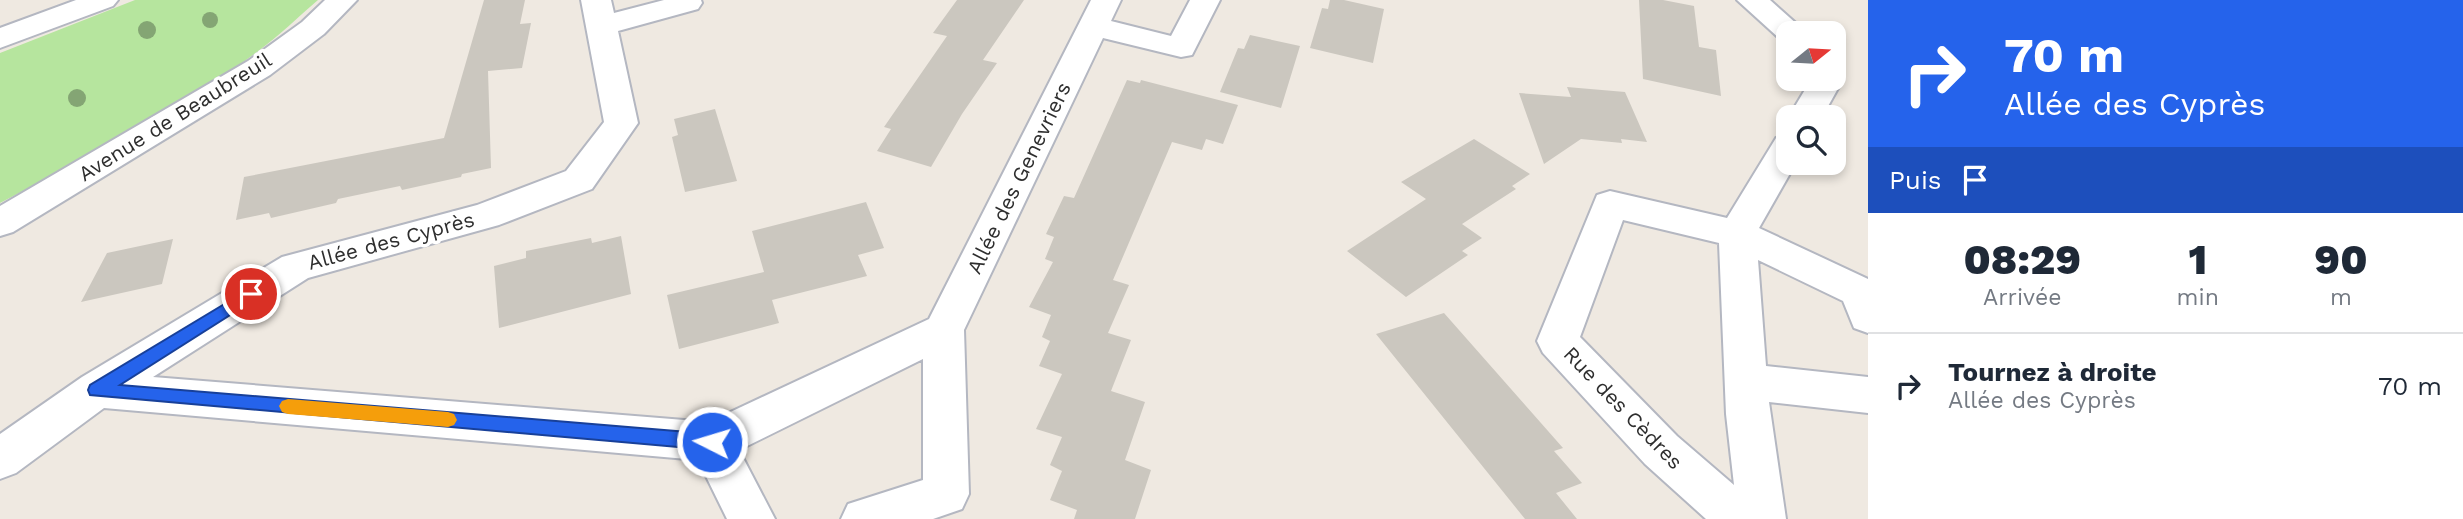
<!DOCTYPE html>
<html lang="fr">
<head>
<meta charset="utf-8">
<style>
  :root { --surface:#fff; --page:#f2f2f3; --text:#1f2937; --muted:#747a83; --line:#e0e1e3 }
  body { margin:0; font-family:"Work Sans",sans-serif; background:var(--page); color:var(--text); height:100vh; display:flex; flex-direction:column; font-size:26px; white-space:nowrap }
  * { box-sizing:border-box; margin:0 }
  p { font-size:23px; color:var(--muted) }
  .icon { flex:none; width:38px; height:38px; fill:none; stroke:currentColor; stroke-width:2; stroke-linecap:round; stroke-linejoin:round }
  .map { position:relative; flex:1; overflow:hidden }
  .details { display:flex; flex-direction:column; background:var(--surface); width:595px }
  .details>* { flex:none }
  .guide { background:#2563eb; color:#fff; overflow:hidden }
  .needle { width:46px; rotate:72deg }
  .tools { position:absolute; left:1776px; top:21px; display:grid; gap:14px }
  .tools a { display:grid; place-items:center; width:70px; height:70px; border-radius:14px; background:var(--surface); box-shadow:0 4px 10px #0003; font-size:35px }
  .pin { position:absolute; display:grid; place-items:center; width:60px; height:60px; color:#fff; margin:-30px; border:4px solid #fff; border-radius:50%; box-shadow:0 2px 7px #0007 }
  .me { position:absolute; width:77px; margin:-38px; rotate:275deg; stroke-linejoin:round; filter:drop-shadow(0 0 5px #0008) }
  .turn { display:flex; align-items:center; gap:24px; height:147px; padding:0 21px; font-size:32px }
  .turn .icon { width:91px; height:91px; stroke-width:2.5 }
  .turn b { display:block; font-size:49px; line-height:60px }
  .then { display:flex; align-items:center; height:66px; padding:0 21px; background:#0003; gap:14px; font-size:26px }
  .eta { display:flex; justify-content:space-evenly; align-items:center; height:119px; text-align:center }
  .eta b { font-size:42px; font-weight:800; line-height:49px }
  ul { padding:0; list-style:none }
  li { display:flex; align-items:center; gap:21px; height:105px; padding:0 21px; border-top:2px solid var(--line) }
  li div { flex:1 }
  li b { display:block; font-size:26px }
  li em { font-style:normal }
  main { display:flex; flex:1; min-height:0 }
  .map>svg:first-child { display:block }
  .green { fill:#b6e59e }
  .building { fill:#cbc7bf }
  .lines { fill:none; stroke-linecap:round; stroke-linejoin:round }
  .street-casing { stroke:#b4b7c1; stroke-width:4 }
  .secondary-casing { stroke:#b4b7c1; stroke-width:4 }
  .street { fill:#fff; fill-rule:evenodd }
  .secondary { fill:#fff; fill-rule:evenodd }
  .tree { fill:#84a574 }
  .route { fill:#2563eb; stroke:#184099; stroke-width:2 }
  .slow { fill:#f59e0b }
  .labels { text-anchor:middle; stroke-width:7; stroke-linejoin:round; paint-order:stroke }
  .street-label { font-size:21px; fill:#2e2e2e; stroke:#fff }
</style>
</head>
<body>
<main>
<div class="map">
<svg width="1868" height="519" viewBox="0 0 1868 519">
  <rect width="100%" height="100%" fill="#efe9e1"/>
  <path class="green" d="M135,0H318C298,17 279,36 257,52C178,111 87,158 0,203V53Z"/>
  <path class="building" d="M484,0H525L520,24L531,23L522,68L488,71L491,168L462,174L461,177L402,190L400,186L338,199L336,203L271,218L269,213L236,220L244,177L444,138Z
    M957,0H1024L983,60L997,63L962,114L931,167L877,151L891,129L884,127L947,36L933,33Z
    M1330,0H1344L1384,9L1373,63L1310,48L1322,8L1328,9Z
    M1639,0H1663L1694,6L1699,47L1716,50L1721,96L1643,79Z
    M1250,35L1300,46L1281,108L1220,92L1238,48L1244,49Z
    M1127,80L1140,83L1141,80L1238,105L1223,144L1206,139L1202,150L1172,142L1113,280L1129,285L1108,333L1131,340L1111,391L1145,402L1125,460L1151,470L1135,519H1074L1077,510L1050,500L1062,471L1050,465L1062,437L1036,429L1062,374L1039,366L1050,341L1042,337L1051,315L1029,307L1053,262L1045,259L1054,237L1046,234L1064,196L1074,198Z
    M1567,87L1625,92L1647,142L1621,139L1622,143L1581,139L1544,164L1519,93L1571,97Z
    M715,109L737,181L685,192L672,137L678,135L674,119Z
    M1474,139L1530,174L1512,186L1516,189L1462,224L1482,238L1462,251L1468,255L1406,297L1347,251L1426,199L1401,182Z
    M866,202L884,248L858,255L867,276L772,300L779,323L679,349L667,295L764,272L752,231Z
    M621,236L631,294L499,328L494,266L526,258V251L591,238L592,243Z
    M173,239L162,284L81,302L107,253Z
    M1444,313L1563,448L1554,451L1582,483L1556,493L1577,519H1525L1376,334Z"/>
  <g class="lines">
    <defs>
      <path id="street" d="M581,0H611L614,13L664,0H701L702,3L698,9L618,31L638,123L592,189L499,225L308,278L153,377L709,422L929,319L1091,0H1121L1111,21L1171,36L1190,0H1220L1192,55L1181,57L1103,38L964,330L969,494L962,509L933,519H841L848,504L923,480V359L739,450L775,519H727L698,460L104,408L16,473L0,479V434L82,377L282,257L477,205L566,171L604,122Z
        M1737,0H1770L1807,33H1788V41L1781,40Z
        M1834,72L1841,83L1822,117L1788,118L1809,83L1807,79H1834Z
        M1788,134V163H1796L1759,228L1868,279V333L1854,328L1843,301L1758,260L1766,366L1868,377V413L1769,402L1786,519H1706L1645,464L1543,353L1537,341L1597,195L1610,191L1727,218L1776,138ZM1623,220L1719,243L1726,414L1734,485L1677,436L1580,337Z"/>
      <path id="secondary" d="M76,0H118L113,6L0,48V28Z
        M325,0H357L324,34L270,75L13,232L0,236V206L248,61L302,22Z"/>
    </defs>
    <use href="#street" class="street-casing"/>
    <use href="#secondary" class="secondary-casing"/>
    <use href="#street" class="street"/>
    <use href="#secondary" class="secondary"/>
  </g>
  <g class="tree">
    <circle cx="210" cy="20" r="8"/>
    <circle cx="147" cy="30" r="9"/>
    <circle cx="77" cy="98" r="9"/>
  </g>
  <path class="route" d="M251,288L257,290L260,294L257,298L120,385L712,434L718,436L721,442L718,447L712,450L90,395L88,390L90,385Z"/>
  <path class="slow" d="M288,399L448,412L454,414L457,420L454,425L448,427L288,414L282,412L279,406L282,401Z"/>
  <g class="labels">
    <g class="street-label">
      <text transform="translate(175 117) rotate(-32)" y="7">Avenue de Beaubreuil</text>
      <text transform="translate(1019 178) rotate(-64)" y="7">Allée des Genevriers</text>
      <text transform="translate(391 241) rotate(-15)" y="7">Allée des Cyprès</text>
      <text transform="translate(1623 408) rotate(46)" y="7">Rue des Cèdres</text>
    </g>
  </g>
</svg>
<div class="tools">
<a><svg class="needle" viewBox="-14 -14 28 28"><path d="M0-13l5 13h-10z" fill="#e53935"/><path d="M0 13l5-13h-10z" fill="#747a83"/></svg></a>
<a><svg class="icon" aria-label="search" viewBox="0 0 24 24"><circle cx="10" cy="10" r="6"/><path d="M15 15l6 6"/></svg></a>
</div>
<div class="pin" style="left:251px;top:294px;background:#d93025"><svg class="icon" aria-label="arrive" viewBox="0 0 24 24"><path d="M6 21V4h12l-3 4 3 4H6"/></svg></div>
<svg class="me" style="left:712px;top:442px" viewBox="-20 -20 40 40"><circle r="17" fill="#2563eb" stroke="#fff" stroke-width="3"/><path d="M0-11L8 9 0 5-8 9z" fill="#fff"/></svg>
</div>
<section class="details">
<div class="guide">
<div class="turn"><svg class="icon" aria-label="right" viewBox="0 0 24 24"><path d="M7 20v-9h11M14 6l5 5-5 5"/></svg><div><b>70 m</b>Allée des Cyprès</div></div>
<div class="then">Puis<svg class="icon" aria-label="arrive" viewBox="0 0 24 24"><path d="M6 21V4h12l-3 4 3 4H6"/></svg></div>
</div>
<div class="eta">
<div><b>08:29</b><p>Arrivée</p></div>
<div><b>1</b><p>min</p></div>
<div><b>90</b><p>m</p></div>
</div>
<ul>
<li><svg class="icon" aria-label="right" viewBox="0 0 24 24"><path d="M7 20v-9h11M14 6l5 5-5 5"/></svg><div><b>Tournez à droite</b><p>Allée des Cyprès</p></div><em>70 m</em></li>
</ul>
</section>
</main>
</body>
</html>
